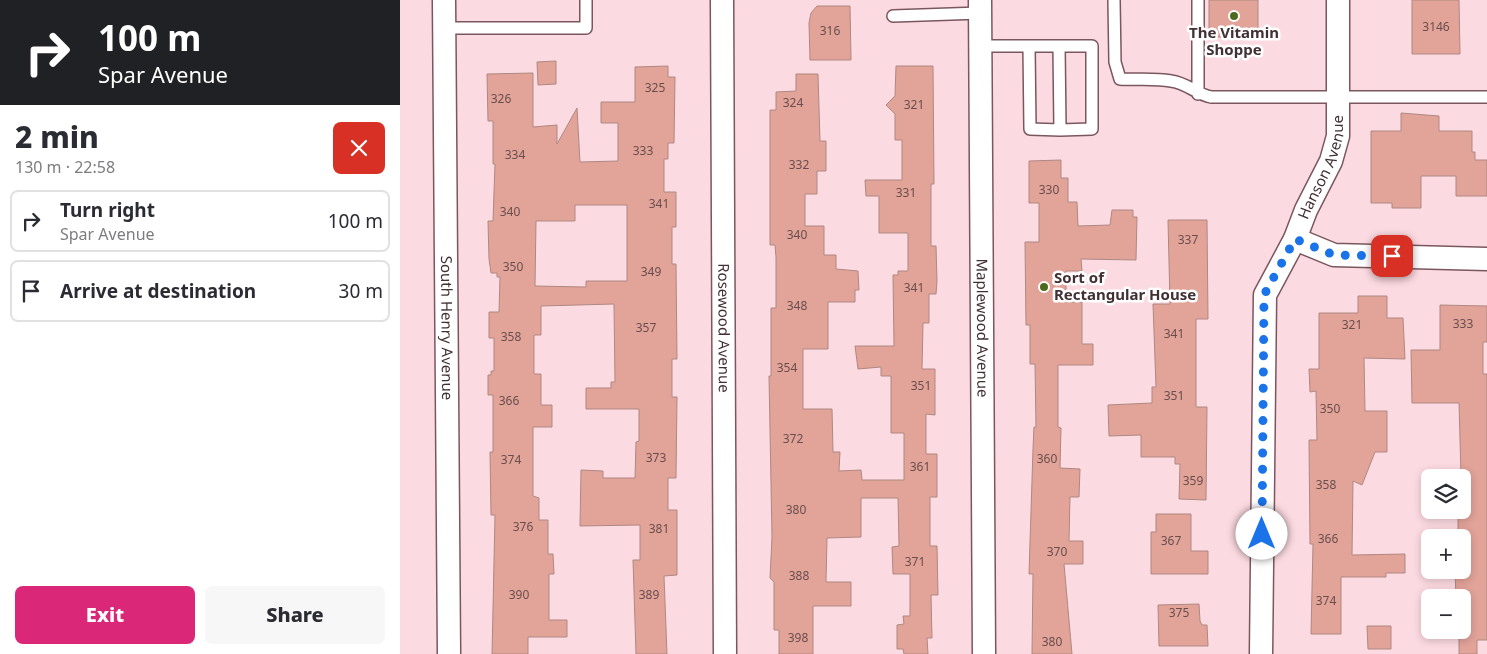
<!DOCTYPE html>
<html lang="en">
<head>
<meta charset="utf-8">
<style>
  :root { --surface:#fff; --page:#f7f7f7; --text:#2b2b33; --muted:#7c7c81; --line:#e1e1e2; --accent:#db2777 }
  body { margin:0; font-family:"Noto Sans",sans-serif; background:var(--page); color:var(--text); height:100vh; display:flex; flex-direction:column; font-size:19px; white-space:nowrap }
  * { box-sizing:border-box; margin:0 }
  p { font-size:16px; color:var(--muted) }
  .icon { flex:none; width:28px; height:28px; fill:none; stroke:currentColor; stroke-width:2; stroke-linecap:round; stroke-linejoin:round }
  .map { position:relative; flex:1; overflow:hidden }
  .drawer { display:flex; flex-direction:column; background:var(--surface); width:400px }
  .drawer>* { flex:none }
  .top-card { background:#202124; color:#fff; overflow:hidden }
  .fabs { position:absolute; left:1021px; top:469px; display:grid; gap:10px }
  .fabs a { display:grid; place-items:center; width:50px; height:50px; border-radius:8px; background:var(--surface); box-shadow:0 2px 8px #0003; font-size:25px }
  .pin { position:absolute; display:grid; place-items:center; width:42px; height:42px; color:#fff; margin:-21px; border-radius:10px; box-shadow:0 2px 8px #0006 }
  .me { position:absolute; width:55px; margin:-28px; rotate:0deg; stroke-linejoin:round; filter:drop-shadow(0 0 4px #0008) }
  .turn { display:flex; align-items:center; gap:18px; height:105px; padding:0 15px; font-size:22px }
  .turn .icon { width:65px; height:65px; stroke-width:2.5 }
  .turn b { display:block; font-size:35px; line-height:42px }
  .round { display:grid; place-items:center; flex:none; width:52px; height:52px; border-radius:8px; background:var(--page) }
  .head { display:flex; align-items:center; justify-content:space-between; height:85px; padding:0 15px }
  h1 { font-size:30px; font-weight:800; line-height:38px }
  .cta { display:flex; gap:10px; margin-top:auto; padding:10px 15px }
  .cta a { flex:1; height:58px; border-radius:8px; background:var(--accent); color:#fff; font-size:20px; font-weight:800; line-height:58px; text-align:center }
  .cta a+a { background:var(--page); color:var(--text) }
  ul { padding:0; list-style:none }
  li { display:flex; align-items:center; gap:15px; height:62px; margin:0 10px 8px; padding:0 5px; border:2px solid var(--line); border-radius:8px }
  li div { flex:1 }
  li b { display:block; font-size:19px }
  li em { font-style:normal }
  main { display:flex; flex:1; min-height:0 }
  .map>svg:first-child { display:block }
  .building { fill:#e2a399; stroke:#ae8882; fill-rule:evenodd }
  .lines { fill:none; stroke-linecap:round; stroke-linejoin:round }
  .lane-casing { stroke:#7a575f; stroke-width:14 }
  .street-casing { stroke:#7a575f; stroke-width:25 }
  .lane { stroke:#fff; stroke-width:11 }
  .street { stroke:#fff; stroke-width:22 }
  .route { stroke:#1a73e8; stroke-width:9; stroke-dasharray:0 16.2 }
  .poi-dot { fill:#4d6a1f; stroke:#fff; stroke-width:2 }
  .labels { text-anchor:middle; stroke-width:5; stroke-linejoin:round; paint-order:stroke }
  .number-label { font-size:12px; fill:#694e4d }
  .poi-label { font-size:15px; font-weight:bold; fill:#413134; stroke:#fff }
  .street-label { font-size:15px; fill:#413134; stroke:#fff }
</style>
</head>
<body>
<main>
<section class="drawer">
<div class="top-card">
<div class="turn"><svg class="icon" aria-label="right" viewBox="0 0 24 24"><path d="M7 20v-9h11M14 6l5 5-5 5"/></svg><div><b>100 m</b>Spar Avenue</div></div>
</div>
<div class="head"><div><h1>2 min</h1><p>130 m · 22:58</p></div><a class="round" style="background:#d93025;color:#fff"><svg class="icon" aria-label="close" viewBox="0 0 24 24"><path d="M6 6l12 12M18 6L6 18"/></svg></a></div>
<ul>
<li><svg class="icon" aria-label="right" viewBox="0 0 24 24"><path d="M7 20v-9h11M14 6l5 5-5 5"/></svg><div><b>Turn right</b><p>Spar Avenue</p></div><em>100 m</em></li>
<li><svg class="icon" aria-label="arrive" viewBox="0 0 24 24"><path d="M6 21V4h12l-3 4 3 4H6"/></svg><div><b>Arrive at destination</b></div><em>30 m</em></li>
</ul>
<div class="cta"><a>Exit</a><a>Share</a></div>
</section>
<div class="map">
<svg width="1087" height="654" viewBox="0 0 1087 654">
  <rect width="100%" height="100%" fill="#fcdae1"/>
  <path class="building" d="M809,0H858V32H853V37H809Z
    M1012,0H1059L1060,54H1012Z
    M417,6H450L451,60H410L409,23L411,13Z
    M156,61V84L138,85L137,62Z
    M268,66V77H275L274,143H268V159H264V192H276V227H272V264H276L277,359H272V397H277L276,478H268V510H277V575L264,576L267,654H236L233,560H240V525L180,526L181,470L203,471V478H235L236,442L239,441V409H186V388H211V382H215L214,304L141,306V335H134V374H141V405H152V427H133V496L139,498V520H148V554H153L154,574H149V620H167V637H128V654H92L95,515H91L90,452H93V395H88V375H91V371H94V338H89V312H99L100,277H97V273H91L89,259L88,221H93L95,164H93V121H88L87,74L133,73V127L157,125V144L177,108L180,162L218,161V123H201V102H235V67ZM175,205H227V281H186V287L135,286L136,221H175Z
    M496,66H533L534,184H531V246H536L537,281L536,294H529V323H523L522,369H535V415L526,414V454H537V497H530V546H537L538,595H531L532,638H527L528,654H504L503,649H497V625L504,624L503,616H510V574H493L492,547L499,546L498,498H461V537L427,538L426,582H451V606H413V654H379V630H374V582L370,578L372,537L369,376H371V308H376V257L375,245H370V110H376V92L396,91V74H418L420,141H426V171H417V194H405V226H424V255H436V269L458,271L459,290H455V302H428V349H403V409H432L433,452H440L439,471L461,470L462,480H504V433H491V376H481V367L458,369L455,346H494L493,275H498V271H508V233H479V196H466L465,180H502V140H495V114L486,105L495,96Z
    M1001,113L1039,116V131H1072V152H1075V160H1087V196H1056V176H1021V208H992V203H971V131H1001Z
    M661,160V178H668V202H677L678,226L710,225L712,210H733V217H737L736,260L681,259L682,271H666V302H682V344H693V365H658V427L661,428L660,468L680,469L679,497H670L669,541H683V564H664L672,654H632L633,574H629L633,449L634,427H636L635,364H630V325H626L625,242H639V203H629V161Z
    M768,220H807L808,319H796V407H807L806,500L779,499L780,464H775V457H741V435L709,436L708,405L752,403V387H756L753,304H770Z
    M958,296H987V318H1003L1005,359L964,358L965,411H987V452H975L962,485L953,481L952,555L1005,554V573H986V577H941V634H911L913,544H910L909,440H917L916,391L910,392L909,369H919V313H958Z
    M1040,305L1087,306V342H1083V374H1087V640H1077V654H1059V630H1062V598H1056L1055,570H1062V538H1058V512H1062L1059,403H1012L1011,350H1040Z
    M756,514H791V551H808V574H751V532H756Z
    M799,604L800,621L802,625H807L808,646H759L758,605Z
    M967,626H991V649H968Z"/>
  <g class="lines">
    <defs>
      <path id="lane" d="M714,0L715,62L720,79C737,80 755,78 771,81C787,83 796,94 811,97H1087
        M798,0V94
        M493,16L580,13
        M44,28H186V0
        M581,46H659L660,130L630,129L629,46
        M659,46H692V129L660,130"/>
      <g id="street">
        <path id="s1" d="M44,0L49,654"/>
        <path id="s2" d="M322,0L325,654"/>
        <path id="s3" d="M580,0L584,654"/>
        <path d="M895,239L934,255L1087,259"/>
        <path id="s4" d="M861,654L865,295L895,239L906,210L931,161L938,136V0"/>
      </g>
    </defs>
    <use href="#lane" class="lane-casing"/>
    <use href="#street" class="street-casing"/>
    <use href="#lane" class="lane"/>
    <use href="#street" class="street"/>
  </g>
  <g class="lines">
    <path class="route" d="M862,534L864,295L895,239L934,255L992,256"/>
  </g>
  <g class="poi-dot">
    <circle cx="834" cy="16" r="5"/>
    <circle cx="644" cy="287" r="5"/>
  </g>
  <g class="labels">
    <g class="number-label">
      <text x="1036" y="31">3146</text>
      <text x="430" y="35">316</text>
      <text x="255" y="92">325</text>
      <text x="101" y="103">326</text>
      <text x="393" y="107">324</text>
      <text x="514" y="109">321</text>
      <text x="243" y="155">333</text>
      <text x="115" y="159">334</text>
      <text x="399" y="169">332</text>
      <text x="649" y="194">330</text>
      <text x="506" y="197">331</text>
      <text x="259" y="208">341</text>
      <text x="110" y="216">340</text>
      <text x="397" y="239">340</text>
      <text x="788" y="244">337</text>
      <text x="113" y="271">350</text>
      <text x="251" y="276">349</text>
      <text x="514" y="292">341</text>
      <text x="397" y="310">348</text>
      <text x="1063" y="328">333</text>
      <text x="952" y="329">321</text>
      <text x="246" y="332">357</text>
      <text x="774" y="338">341</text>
      <text x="111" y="341">358</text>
      <text x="387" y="372">354</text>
      <text x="521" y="390">351</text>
      <text x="774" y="400">351</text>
      <text x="109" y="405">366</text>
      <text x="930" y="413">350</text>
      <text x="393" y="443">372</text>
      <text x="256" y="462">373</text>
      <text x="647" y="463">360</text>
      <text x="111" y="464">374</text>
      <text x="520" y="471">361</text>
      <text x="793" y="485">359</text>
      <text x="926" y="489">358</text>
      <text x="396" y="514">380</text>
      <text x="123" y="531">376</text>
      <text x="259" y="533">381</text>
      <text x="928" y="543">366</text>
      <text x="771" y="545">367</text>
      <text x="657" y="556">370</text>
      <text x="515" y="566">371</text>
      <text x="399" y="580">388</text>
      <text x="119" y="599">390</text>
      <text x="249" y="599">389</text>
      <text x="926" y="605">374</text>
      <text x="779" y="617">375</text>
      <text x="398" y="642">398</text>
      <text x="652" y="646">380</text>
    </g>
    <g class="poi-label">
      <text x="834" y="38">The Vitamin<tspan x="834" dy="17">Shoppe</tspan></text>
      <text x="654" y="283" text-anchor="start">Sort of<tspan x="654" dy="17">Rectangular House</tspan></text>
    </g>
    <g class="street-label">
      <text dy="5" stroke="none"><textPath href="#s4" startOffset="500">Hanson Avenue</textPath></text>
      <text dy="5" stroke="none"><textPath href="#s1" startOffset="328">South Henry Avenue</textPath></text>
      <text dy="5" stroke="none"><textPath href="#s2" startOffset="328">Rosewood Avenue</textPath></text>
      <text dy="5" stroke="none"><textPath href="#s3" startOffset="328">Maplewood Avenue</textPath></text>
    </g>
  </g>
</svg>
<div class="fabs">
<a><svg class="icon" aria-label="layers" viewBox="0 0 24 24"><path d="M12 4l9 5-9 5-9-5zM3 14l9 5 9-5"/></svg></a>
<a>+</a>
<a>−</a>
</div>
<div class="pin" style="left:992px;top:256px;background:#d93025"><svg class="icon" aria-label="arrive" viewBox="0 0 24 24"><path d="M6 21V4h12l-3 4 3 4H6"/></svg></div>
<svg class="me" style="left:862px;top:534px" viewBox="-20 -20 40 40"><circle r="19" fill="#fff"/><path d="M0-13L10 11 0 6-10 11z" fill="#1a73e8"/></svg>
</div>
</main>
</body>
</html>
